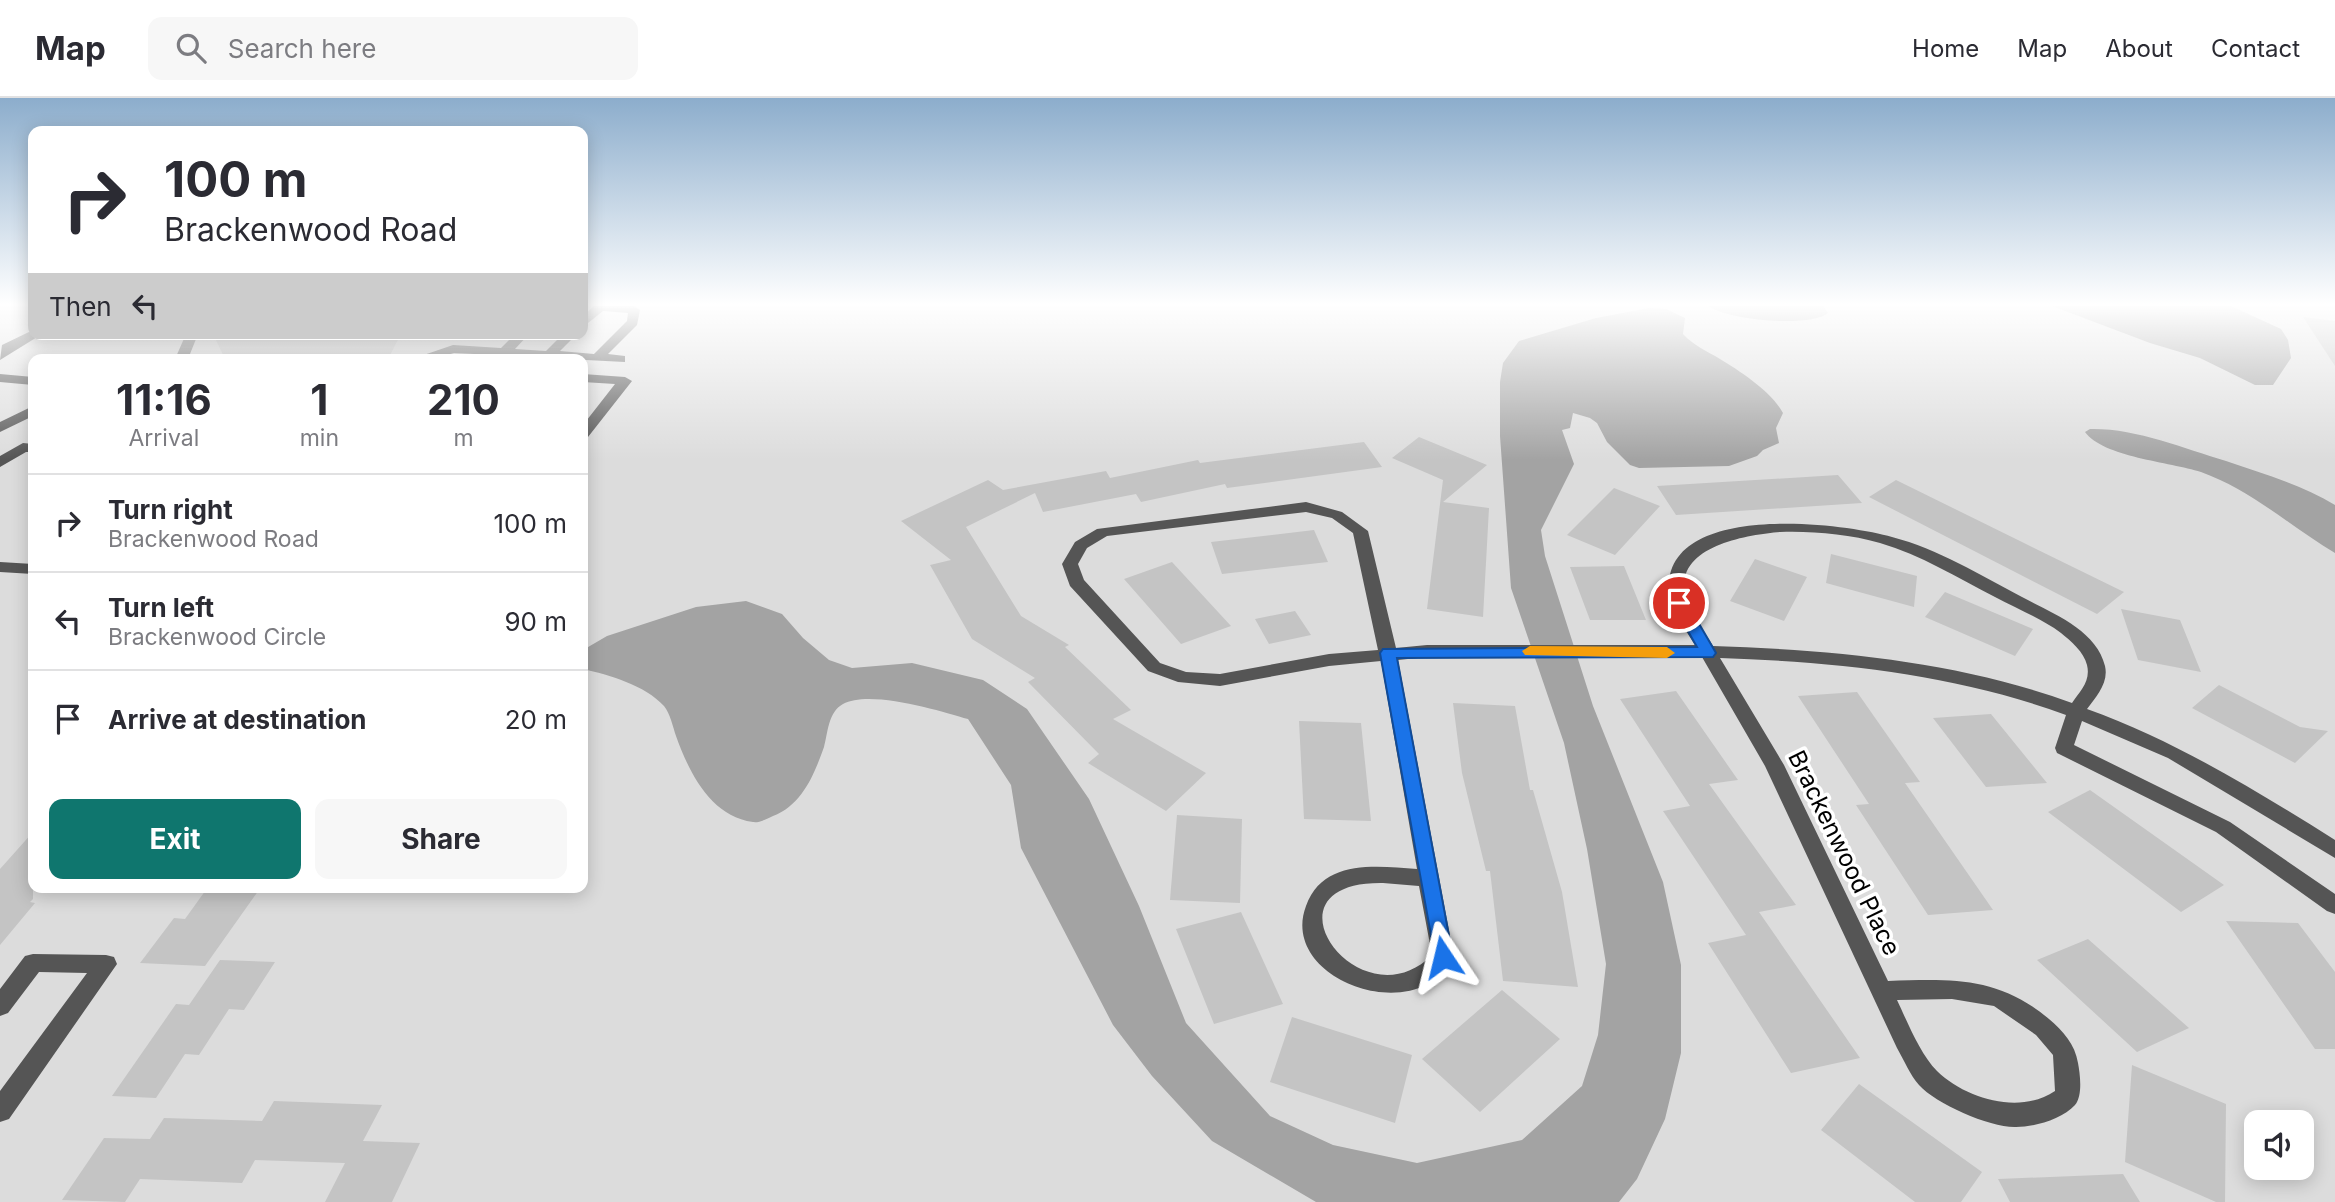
<!DOCTYPE html>
<html lang="en">
<head>
<meta charset="utf-8">
<style>
  :root { --surface:#fff; --page:#f7f7f7; --text:#2b2b33; --muted:#7c7c81; --line:#e1e1e2; --accent:#0f766e }
  body { margin:0; font-family:Inter,sans-serif; background:var(--page); color:var(--text); height:100vh; display:flex; flex-direction:column; font-size:26px; white-space:nowrap }
  * { box-sizing:border-box; margin:0 }
  p { font-size:23px; color:var(--muted) }
  .icon { flex:none; width:38px; height:38px; fill:none; stroke:currentColor; stroke-width:2; stroke-linecap:round; stroke-linejoin:round }
  .map { position:relative; flex:1; overflow:hidden }
  .side { position:absolute; left:28px; top:256px; width:560px; height:539px; display:flex; flex-direction:column; background:var(--surface); border-radius:14px; box-shadow:0 4px 18px #0003 }
  .side>* { flex:none }
  .banner { position:absolute; left:28px; top:28px; width:560px; height:214px; border-radius:14px; box-shadow:0 4px 18px #0003; background:#fff; color:var(--text); overflow:hidden }
  .buttons { position:absolute; left:2244px; top:1012px; display:grid; gap:14px }
  .buttons a { display:grid; place-items:center; width:70px; height:70px; border-radius:14px; background:var(--surface); box-shadow:0 4px 18px #0003; font-size:35px }
  .pin { position:absolute; display:grid; place-items:center; width:60px; height:60px; color:#fff; margin:-30px; border:4px solid #fff; border-radius:50%; box-shadow:0 2px 7px #0007 }
  .me { position:absolute; width:77px; margin:-38px; rotate:350deg; stroke-linejoin:round; filter:drop-shadow(0 0 5px #0008) }
  .turn { display:flex; align-items:center; gap:24px; height:147px; padding:0 21px; font-size:32px }
  .turn .icon { width:91px; height:91px; stroke-width:2.5 }
  .turn b { display:block; font-size:49px; line-height:60px }
  .then { display:flex; align-items:center; height:66px; padding:0 21px; background:#0003; gap:14px; font-size:26px }
  .eta { display:flex; justify-content:space-evenly; align-items:center; height:119px; text-align:center }
  .eta b { font-size:42px; font-weight:700; line-height:49px }
  .cta { display:flex; gap:14px; margin-top:auto; padding:14px 21px }
  .cta a { flex:1; height:80px; border-radius:14px; background:var(--accent); color:#fff; font-size:28px; font-weight:700; line-height:80px; text-align:center }
  .cta a+a { background:var(--page); color:var(--text) }
  ul { padding:0; list-style:none }
  li { display:flex; align-items:center; gap:21px; height:98px; padding:0 21px; border-top:2px solid var(--line) }
  li div { flex:1 }
  li b { display:block; font-size:26px }
  li em { font-style:normal }
  header { display:flex; align-items:center; gap:42px; box-sizing:border-box; height:98px; padding:0 35px; background:var(--surface); border-bottom:2px solid var(--line) }
  header strong { font-size:33px }
  nav { display:flex; gap:38px; margin-inline-start:auto; font-size:24px }
  .search { width:490px; height:63px; background:var(--page); display:flex; align-items:center; gap:18px; box-sizing:border-box; padding:0 24px; border-radius:14px; color:var(--muted); font-size:26px }
  .map>svg:first-child { display:block }
  .green { fill:#dcdcdc; fill-rule:evenodd }
  .water { fill:#a3a3a3 }
  .building { fill:#c4c4c4 }
  .lines { fill:none; stroke-linecap:round; stroke-linejoin:round }
  .minor { fill:#555; fill-rule:evenodd }
  .route { fill:#1a73e8; stroke:#114b97; stroke-width:2 }
  .slow { fill:#f59e0b }
  .labels { text-anchor:middle; stroke-width:7; stroke-linejoin:round; paint-order:stroke }
  .street-label { font-size:24px; fill:#000; stroke:#fff }
</style>
</head>
<body>
<header>
<strong>Map</strong>
<div class="search"><svg class="icon" aria-label="search" viewBox="0 0 24 24"><circle cx="10" cy="10" r="6"/><path d="M15 15l6 6"/></svg>Search here</div>
<nav><a>Home</a><a>Map</a><a>About</a><a>Contact</a></nav>
</header>
<div class="map">
<svg width="2335" height="1104" viewBox="0 0 2335 1104">
  <rect width="100%" height="100%" fill="#fff"/>
  <path class="green" d="M0,208H33V236H583V208H2335V1104H0ZM33,261H583V789H33ZM2256,1024H2301V1069H2256Z"/>
  <path class="water" d="M1709,208H1823L1828,215C1810,230 1726,222 1709,208Z
    M2052,208H2231L2281,231L2288,242L2291,260L2273,287H2255L2200,260L2150,245Z
    M1649,210L1666,211L1685,220L1683,236C1694,248 1707,253 1720,261C1740,273 1772,294 1783,315L1776,330L1779,345L1763,352L1757,358L1729,368L1639,370L1630,367L1607,344L1597,325L1590,320L1573,315L1570,330L1562,332L1574,366L1541,432L1545,458L1593,608L1663,784L1681,867V955L1665,1021L1637,1081L1619,1104H1316L1212,1043L1152,978L1113,927L1021,750L1011,687L968,621C941,613 869,591 843,606C828,614 828,635 824,649C814,677 802,707 773,718C767,721 759,725 753,724C710,718 689,674 676,638C673,629 670,615 664,608C645,587 609,577 583,571V552L607,538L696,509L746,503L782,516L803,540L829,562L852,570L912,565L983,582L1027,611L1089,701L1139,808L1186,925L1270,1018L1333,1047L1417,1065L1522,1042L1582,988L1598,937L1606,866L1587,751L1564,645L1511,490L1500,338V284L1503,265L1519,243L1596,220Z
    M2090,331C2136,330 2182,350 2226,363C2263,376 2301,386 2335,407V455C2290,428 2251,392 2201,374C2170,364 2103,359 2085,334Z"/>
  <path class="building" d="M2303,219L2335,223V268Z
    M213,236H401L388,261H252L249,256L225,261Z
    M1419,339L1487,367L1443,404L1489,410L1483,519L1427,511L1443,382L1392,360Z
    M1364,344L1382,369L1227,390L1225,386L1141,404L1136,396L1043,414L1035,395L966,429L1021,518L1069,547L1065,549L1131,612L1113,621L1206,675L1166,713L1088,665L1099,656L1028,584L1035,580L972,541L930,467L951,462L901,423L988,382L1003,392L1106,373L1110,380L1198,362L1200,365Z
    M1838,377L1862,405L1676,417L1657,388Z
    M1896,382L2022,444L2124,494L2097,516L1869,399Z
    M1614,390L1660,408L1615,457L1567,437Z
    M1314,432L1328,464L1222,476L1211,444Z
    M1831,456L1917,478L1914,509L1826,485Z
    M1755,461L1807,479L1784,523L1730,503Z
    M1172,464L1207,502L1231,528L1181,546L1124,481Z
    M1624,468L1646,522H1590L1570,469Z
    M1945,494L2033,531L2015,558L1925,519Z
    M2121,511L2180,522L2201,574L2138,562Z
    M1295,513L1311,537L1269,546L1255,521Z
    M2219,587L2300,629L2328,633L2295,665L2192,610Z
    M1676,593L1738,682L1709,686L1796,807L1759,814L1860,960L1791,975L1708,845L1746,837L1663,713L1690,708L1620,601Z
    M1857,594L1920,684L1905,685L1993,812L1928,817L1856,707L1869,706L1798,598Z
    M1453,605L1515,608L1530,692H1533L1562,794L1578,889L1503,883L1490,773H1486L1462,675Z
    M1991,616L2047,685L1986,689L1933,620Z
    M1299,623L1361,625L1371,723L1304,721Z
    M2090,692L2224,787L2181,814L2048,714Z
    M1177,717L1242,721L1240,805L1170,802Z
    M33,734V801L30,804L35,805L0,847V771Z
    M208,789H261L205,868L140,865L174,820L185,821Z
    M1241,814L1283,906L1214,926L1176,831Z
    M2226,823L2298,825L2335,874V951H2315Z
    M2088,841L2189,930L2137,954L2037,862Z
    M220,862L275,864L244,912L229,911L199,957L185,956L156,1000L112,998L176,906L189,907Z
    M1502,892L1560,941L1480,1014L1422,961Z
    M1292,919L1412,957L1395,1025L1270,984Z
    M2132,967L2226,1006L2225,1104H2216L2125,1064Z
    M1859,986L1982,1074L1961,1104H1915L1821,1032Z
    M274,1003L382,1007L363,1043L420,1045L392,1104H325L345,1065L255,1062L242,1085L140,1081L125,1104L62,1102L104,1040L150,1041L164,1020L262,1023Z
    M2123,1076L2140,1104H2010L1998,1081Z"/>
  <g class="lines">
    <path class="minor" d="M594,208H634L640,212L637,227L608,256L625,258V264L507,258L495,261L494,257L454,255L433,261H412L453,247L501,250L515,236H529L515,251L546,253L563,236H577L560,253L594,256L627,223L628,215L603,213L583,229V218Z
      M31,233L33,236H42L0,262L2,247Z
      M186,236H198L188,261H175Z
      M0,276L33,279V287L0,284Z
      M583,276L625,279L632,283L588,339L583,340V327L615,286L583,284Z
      M33,308V318L0,334V324Z
      M23,345L33,346V354H26L0,369V358Z
      M1306,404L1342,414L1368,433L1396,550L1427,547H1695C1686,532 1671,513 1669,495C1661,403 1840,424 1892,439C1938,451 1980,477 2022,499C2051,515 2096,531 2105,568C2109,585 2096,599 2087,611C2176,643 2255,692 2335,742V760L2168,660L2082,623L2074,647L2230,724L2335,796V816L2327,813L2216,734L2057,655L2055,650L2066,617C1955,576 1837,564 1720,560L1784,667L1888,883C1951,881 1998,878 2049,921C2063,933 2075,946 2078,965C2080,976 2083,997 2075,1007C2062,1021 2035,1029 2016,1029C1991,1030 1936,1006 1919,987C1910,977 1904,962 1897,950L1765,668L1702,559H1427L1398,562L1454,859C1418,932 1278,882 1306,808C1323,761 1375,768 1417,771L1381,563L1329,568L1220,588L1178,584L1148,573L1070,488L1062,466L1075,444L1097,431ZM1306,414L1332,420L1353,435L1378,552L1329,556L1220,576L1186,574L1160,565L1084,482L1078,466L1087,450L1107,438ZM1780,434C1813,433 1848,436 1880,445C1921,457 1958,480 1995,499C2017,511 2041,520 2061,535C2071,543 2084,554 2087,567C2091,583 2080,593 2072,605C1957,563 1834,552 1713,548C1705,534 1693,520 1688,505C1666,450 1744,437 1780,434ZM1383,785L1419,788L1432,857C1360,929 1254,783 1383,785ZM1952,901L1994,908L2036,937L2053,957L2055,993C2020,1017 1966,1001 1937,973C1920,956 1907,923 1897,902Z
      M0,464L33,466V476L0,474Z
      M33,856L106,857L114,859L117,866L9,1021L0,1024V993L87,875L39,874L8,915L0,918V891L25,858Z"/>
  </g>
  <linearGradient id="sky" x2="0" y2="1"><stop stop-color="#8cadcc"/><stop offset="0.57" stop-color="#fff"/><stop offset="1" stop-color="#fff" stop-opacity="0"/></linearGradient>
  <rect width="2335" height="362" fill="url(#sky)"/>
  <path class="route" d="M1679,500L1687,505L1716,555L1713,559L1397,560L1453,859L1450,865L1443,867L1436,865L1380,555L1383,551L1697,549L1672,505Z"/>
  <path class="slow" d="M1530,548L1667,549L1675,555L1667,560L1525,557L1522,553Z"/>
  <g class="labels">
    <g class="street-label">
      <text transform="translate(1844 755) rotate(64)" y="8">Brackenwood Place</text>
    </g>
  </g>
</svg>
<div class="buttons">
<a><svg class="icon" aria-label="sound" viewBox="0 0 24 24"><path d="M4 9h4l5-4v14l-5-4H4zM17 9q2 3 0 6"/></svg></a>
</div>
<div class="pin" style="left:1679px;top:505px;background:#d93025"><svg class="icon" aria-label="arrive" viewBox="0 0 24 24"><path d="M6 21V4h12l-3 4 3 4H6"/></svg></div>
<svg class="me" style="left:1443px;top:859px" viewBox="-20 -20 40 40"><path d="M0-17L14 15 0 8-14 15z" fill="#1a73e8" stroke="#fff" stroke-width="4"/></svg>
<div class="banner">
<div class="turn"><svg class="icon" aria-label="right" viewBox="0 0 24 24"><path d="M7 20v-9h11M14 6l5 5-5 5"/></svg><div><b>100 m</b>Brackenwood Road</div></div>
<div class="then">Then<svg class="icon" aria-label="left" viewBox="0 0 24 24"><path d="M17 20v-9H6M10 6l-5 5 5 5"/></svg></div>
</div>
<section class="side">
<div class="eta">
<div><b>11:16</b><p>Arrival</p></div>
<div><b>1</b><p>min</p></div>
<div><b>210</b><p>m</p></div>
</div>
<ul>
<li><svg class="icon" aria-label="right" viewBox="0 0 24 24"><path d="M7 20v-9h11M14 6l5 5-5 5"/></svg><div><b>Turn right</b><p>Brackenwood Road</p></div><em>100 m</em></li>
<li><svg class="icon" aria-label="left" viewBox="0 0 24 24"><path d="M17 20v-9H6M10 6l-5 5 5 5"/></svg><div><b>Turn left</b><p>Brackenwood Circle</p></div><em>90 m</em></li>
<li><svg class="icon" aria-label="arrive" viewBox="0 0 24 24"><path d="M6 21V4h12l-3 4 3 4H6"/></svg><div><b>Arrive at destination</b></div><em>20 m</em></li>
</ul>
<div class="cta"><a>Exit</a><a>Share</a></div>
</section>
</div>
</body>
</html>
